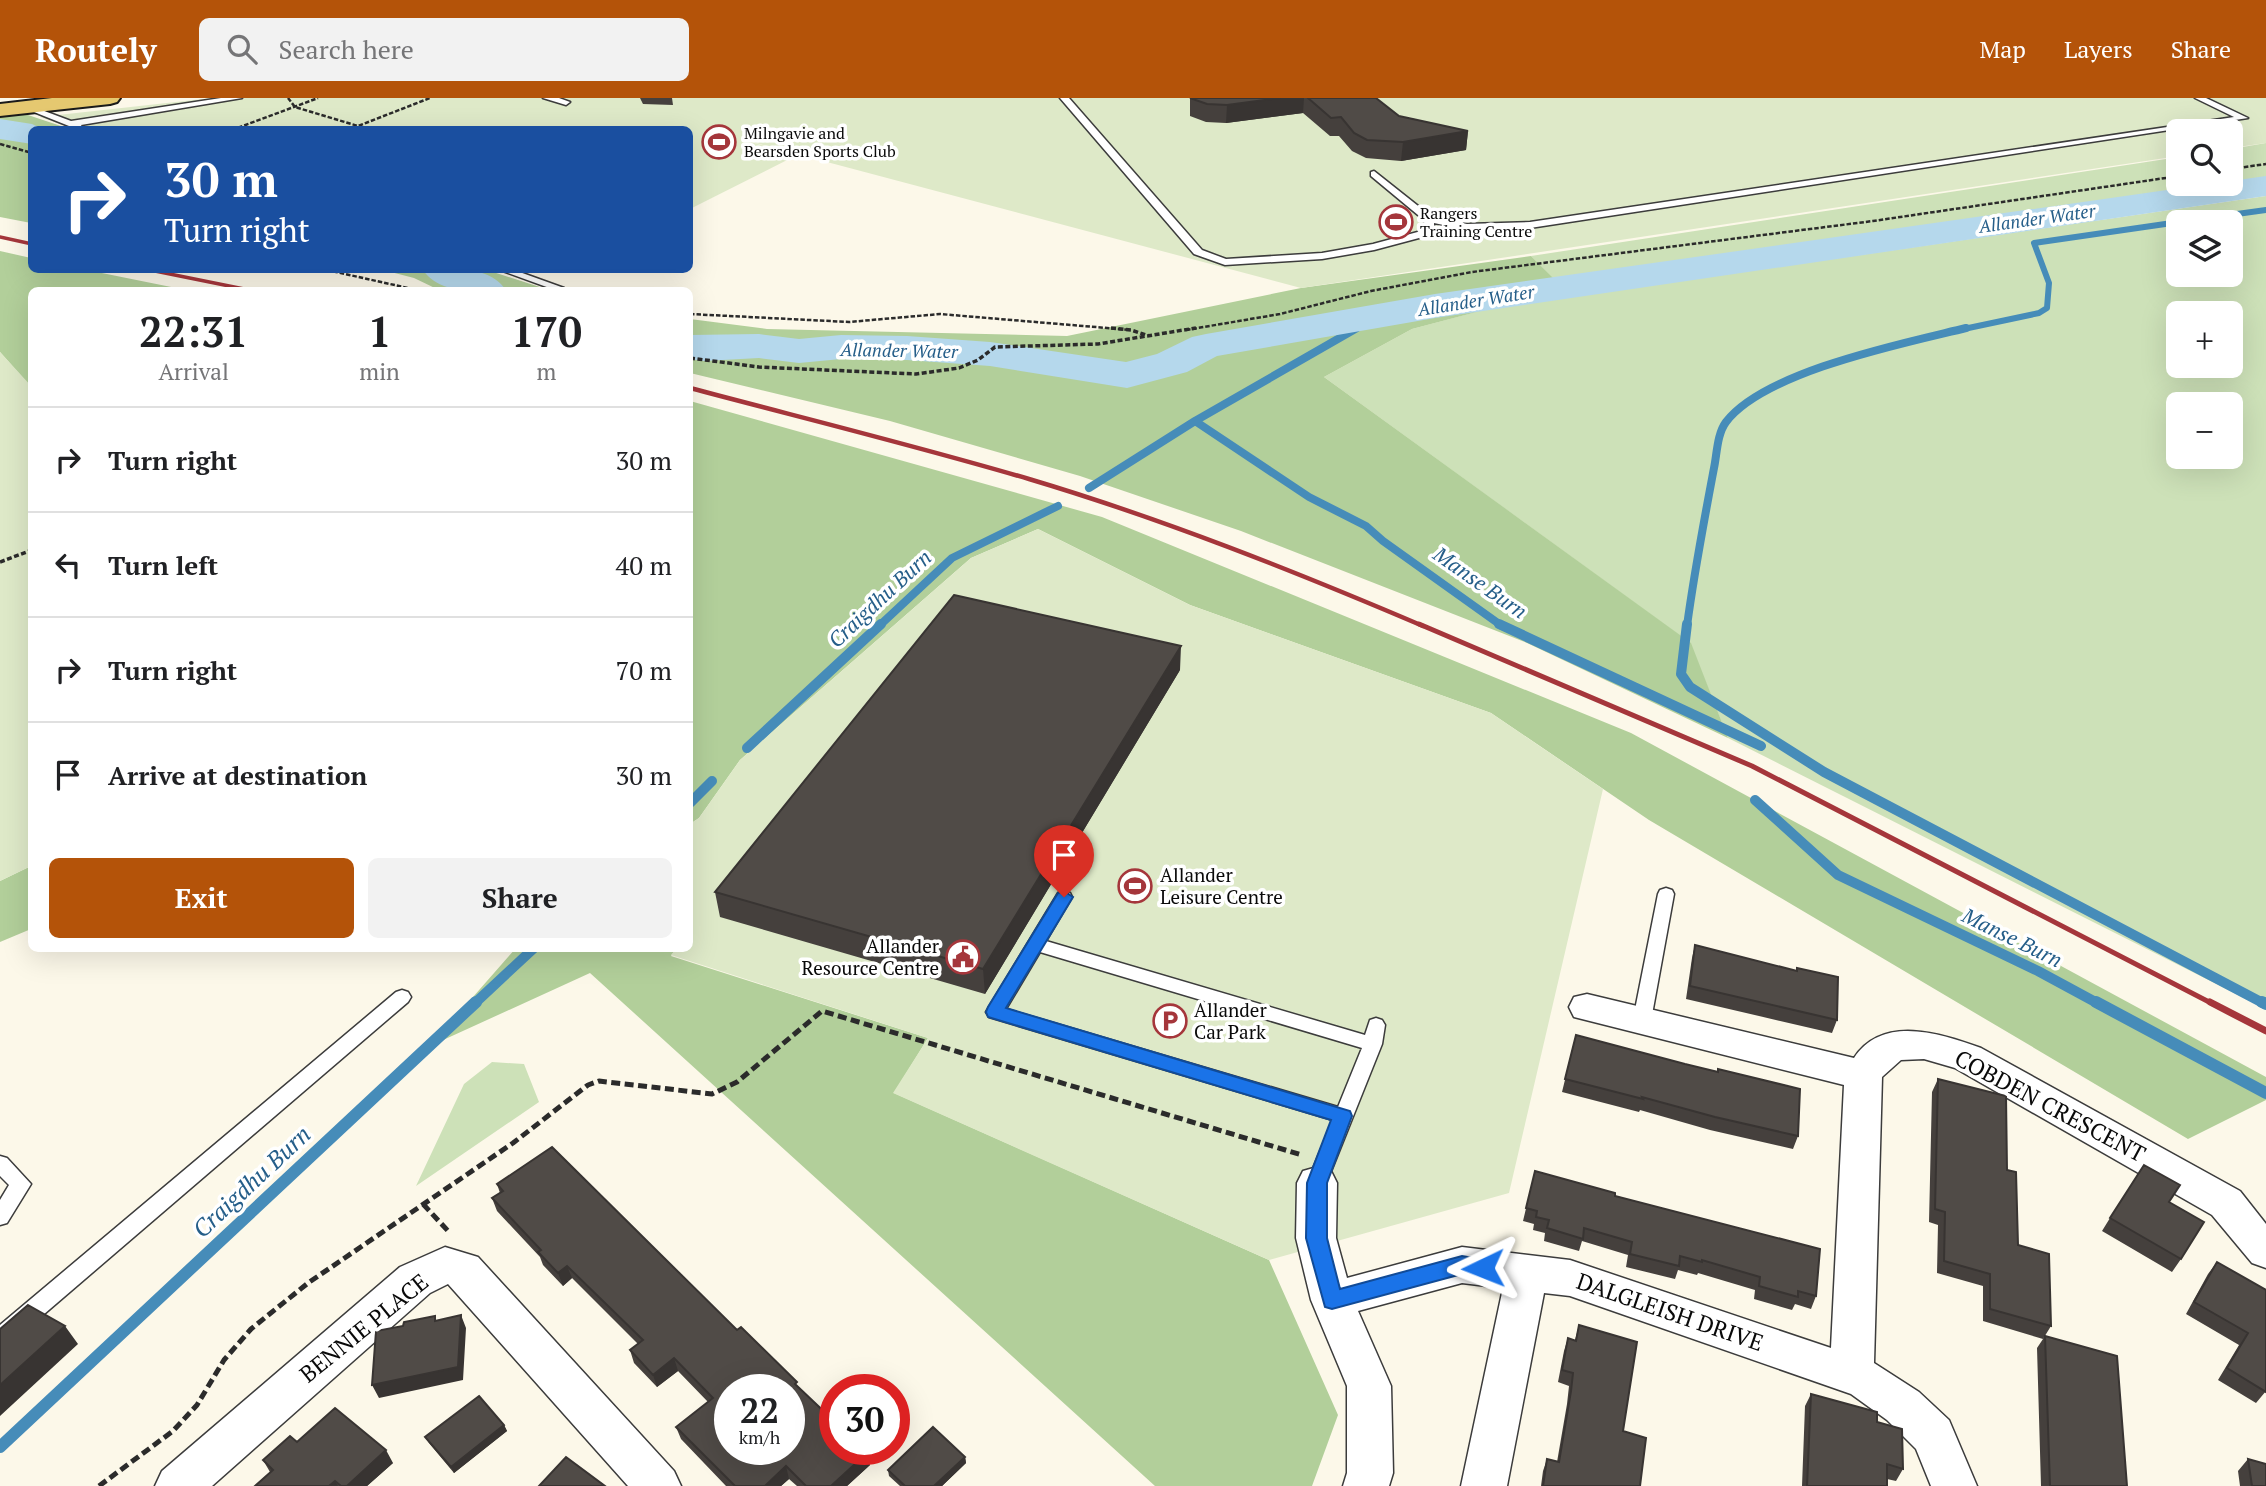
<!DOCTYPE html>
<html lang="en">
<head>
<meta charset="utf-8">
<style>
  :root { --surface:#fff; --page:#f2f2f2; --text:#202124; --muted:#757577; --line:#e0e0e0; --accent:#b45309 }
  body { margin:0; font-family:"PT Serif",serif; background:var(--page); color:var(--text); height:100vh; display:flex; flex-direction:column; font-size:26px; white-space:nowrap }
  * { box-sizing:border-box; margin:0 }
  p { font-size:23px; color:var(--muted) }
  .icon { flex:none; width:38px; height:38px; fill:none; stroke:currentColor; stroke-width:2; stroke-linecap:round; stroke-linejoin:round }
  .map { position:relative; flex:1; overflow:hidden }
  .side { position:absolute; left:28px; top:189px; width:665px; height:665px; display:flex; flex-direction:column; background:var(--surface); border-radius:10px; box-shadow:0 7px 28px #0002 }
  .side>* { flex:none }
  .hud { position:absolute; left:28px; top:28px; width:665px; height:147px; border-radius:10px; box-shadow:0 7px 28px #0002; background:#1a4fa0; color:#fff; overflow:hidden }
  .tools { position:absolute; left:2166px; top:21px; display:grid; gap:14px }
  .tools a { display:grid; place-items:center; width:77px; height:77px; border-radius:10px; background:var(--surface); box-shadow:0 7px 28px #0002; font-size:35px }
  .speed { position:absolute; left:714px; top:1276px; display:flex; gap:14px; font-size:35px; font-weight:700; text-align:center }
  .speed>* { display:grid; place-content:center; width:91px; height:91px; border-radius:50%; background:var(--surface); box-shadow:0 7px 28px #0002; line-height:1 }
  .speed small { font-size:18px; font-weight:400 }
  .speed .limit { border:10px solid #d22; background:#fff; color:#111 }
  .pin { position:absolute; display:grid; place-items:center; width:60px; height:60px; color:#fff; margin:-72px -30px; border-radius:50% 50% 50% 0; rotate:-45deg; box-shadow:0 0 7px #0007 }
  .pin .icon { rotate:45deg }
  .me { position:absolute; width:77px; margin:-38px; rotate:268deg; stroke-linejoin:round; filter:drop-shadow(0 0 5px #0008) }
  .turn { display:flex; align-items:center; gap:24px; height:147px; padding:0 21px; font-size:32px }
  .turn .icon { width:91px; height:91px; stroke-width:2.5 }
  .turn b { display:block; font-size:49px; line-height:60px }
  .eta { display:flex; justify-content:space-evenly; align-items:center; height:119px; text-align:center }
  .eta b { font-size:42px; font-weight:700; line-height:49px }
  .button { display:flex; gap:14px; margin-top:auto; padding:14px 21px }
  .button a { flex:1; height:80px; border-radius:10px; background:var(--accent); color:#fff; font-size:28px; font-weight:700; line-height:80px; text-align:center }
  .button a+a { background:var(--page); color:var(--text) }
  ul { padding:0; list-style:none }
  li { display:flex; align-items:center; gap:21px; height:105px; padding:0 21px; border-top:2px solid var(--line) }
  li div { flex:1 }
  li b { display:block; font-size:26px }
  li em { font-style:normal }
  header { display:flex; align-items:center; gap:42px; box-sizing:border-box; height:98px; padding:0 35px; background:var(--accent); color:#fff }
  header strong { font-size:33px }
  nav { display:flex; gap:38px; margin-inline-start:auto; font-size:24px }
  .search { width:490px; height:63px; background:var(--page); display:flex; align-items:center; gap:18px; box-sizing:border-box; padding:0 24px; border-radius:10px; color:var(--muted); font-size:26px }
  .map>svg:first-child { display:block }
  .green { fill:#cde1b8; fill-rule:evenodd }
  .forest { fill:#b2cf9a }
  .pitch { fill:#dee9c8 }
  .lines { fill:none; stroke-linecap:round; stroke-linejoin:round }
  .stream-far3 { stroke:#468cb9; stroke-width:6 }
  .stream-far2 { stroke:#468cb9; stroke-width:8 }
  .stream-far1 { stroke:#468cb9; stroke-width:10 }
  .stream { stroke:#468cb9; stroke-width:12 }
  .river { fill:#b5d8ec; fill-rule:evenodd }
  .service-casing { stroke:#3c3c3c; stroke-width:3 }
  .minor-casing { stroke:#3c3c3c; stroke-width:3 }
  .primary-casing { stroke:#1a1a1a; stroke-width:4 }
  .path-far2 { stroke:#2b2b2b; stroke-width:2.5; stroke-dasharray:4.5 2; stroke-linecap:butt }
  .path-far1 { stroke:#2b2b2b; stroke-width:3.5; stroke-dasharray:5 2.5; stroke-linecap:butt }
  .path { stroke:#2b2b2b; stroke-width:5; stroke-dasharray:9 4.5; stroke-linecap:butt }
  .service { fill:#fff; fill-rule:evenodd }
  .minor { fill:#fff; fill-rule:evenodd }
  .primary { fill:#e5c870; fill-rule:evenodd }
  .rail-far3 { stroke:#a5363b; stroke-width:3.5 }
  .rail-far2 { stroke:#a5363b; stroke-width:4.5 }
  .rail-far1 { stroke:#a5363b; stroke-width:5 }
  .rail { stroke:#a5363b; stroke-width:7 }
  .wall { fill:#45403d }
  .shaded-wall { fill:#383432 }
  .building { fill:#504b47; stroke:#383432; stroke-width:2; fill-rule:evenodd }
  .route { fill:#1a73e8; stroke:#114b97; stroke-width:2 }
  .labels { text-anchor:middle; stroke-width:7; stroke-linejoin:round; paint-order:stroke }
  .far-poi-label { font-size:16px; fill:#090909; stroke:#fff; text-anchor:start }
  .far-water-label { font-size:18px; font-style:italic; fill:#255e89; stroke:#fff }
  .poi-label { font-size:19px; fill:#090909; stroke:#fff; text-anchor:start }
  .water-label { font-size:21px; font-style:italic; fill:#255e89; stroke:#fff }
  .near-street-label { font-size:23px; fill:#090909; stroke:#fff }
  .near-water-label { font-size:24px; font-style:italic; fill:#255e89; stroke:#fff }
</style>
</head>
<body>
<header>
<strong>Routely</strong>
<div class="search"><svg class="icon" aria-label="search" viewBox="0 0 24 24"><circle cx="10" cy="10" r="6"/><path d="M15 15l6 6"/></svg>Search here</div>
<nav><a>Map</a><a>Layers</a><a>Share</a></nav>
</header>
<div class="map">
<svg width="2266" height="1388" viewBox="0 0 2266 1388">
  <rect width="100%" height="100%" fill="#fcf8e9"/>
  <path class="green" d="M2266,45V96L1587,188L1715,178L2266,98V911L1728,640L1690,545L1324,279L1412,231L1563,191L1531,158L2179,59V86H2231V51ZM2179,124H2231V177H2179ZM2179,215H2231V268H2179ZM2179,306H2231V359H2179Z
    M492,964L524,966L539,1004L416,1088L464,986Z"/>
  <path class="forest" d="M19,14L70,31L32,32L31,125L0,119V16Z
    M0,153L31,160L32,172H87L186,192H32L31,289L0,254Z
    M1531,158L1564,191L1412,231L1324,279L1691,545L1728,640L1527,545L1241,433L1080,378L890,323L690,275V221L767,231L1067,238L1301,190Z
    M383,172H487L549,192H439L414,180Z
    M690,303L1102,419L1631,635L2266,979V1002L2188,1041L1649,722L1491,615L1190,507L1038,431L971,460L740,662L699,720L690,726Z
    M31,768V831L0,844V783Z
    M516,850L676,851L671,858L928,940L894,995L1269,1162L1338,1317L1312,1388H1155L590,875L430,948Z"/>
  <path class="pitch" d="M212,0H2266V45L2231,50V33H2179V58L1301,190L740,41L797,57L690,111V32H77L40,19Z
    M0,254L32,289L31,768L0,783Z
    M1038,431L1190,507L1491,615L1603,691L1509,1095L1269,1162L893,995L928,940L671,857L676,851L690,850V726L699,720L740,662L971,460Z"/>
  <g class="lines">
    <path class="stream-far3" d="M2179,124L2266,112
      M1353,232L1378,218
      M1959,232L2039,215L2047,210L2049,185L2034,145L2179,124"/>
    <path class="stream-far2" d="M1195,323L1309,399L1366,428L1383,443L1502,528
      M1089,390L1195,323L1357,230
      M879,528L952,460L1058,408
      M1687,528C1694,475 1704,423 1714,370C1717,356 1717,336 1726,324C1765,273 1905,245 1966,230"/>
    <path class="stream-far1" d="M1499,526L1761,648
      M1687,526L1681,576L1690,589L1824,674L2265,906
      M747,650L881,526
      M1755,702L1838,777L2038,873L2099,906
      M690,705L712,683
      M474,906L534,850"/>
    <path class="stream" d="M2096,904L2266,995
      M2262,904L2266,906
      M0,1349L476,904"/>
    <path class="river" d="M0,21L32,26L45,32H32V46L0,41Z
      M2266,78V98L1435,220L1217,258L1187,274L1127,290L990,268L907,262L841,261L799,265L759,260L704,263L690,261V237L759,236L799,241L841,237L907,238L990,244L1126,264L1157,256L1192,239L1206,236L1435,196L2209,86H2231V83Z
      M423,172C450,170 489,167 506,192C480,194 440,197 423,172Z"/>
    <defs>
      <path id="service" d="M221,0H242L81,27L82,29L79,32L24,10L31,8L71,23Z
        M543,0H559L570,4L566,7Z
        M1060,0H1069L1202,152L1226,161L1322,155L1373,146L1425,132L1424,122L1371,78V74L1374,73L1432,119L1467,126L1530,124L2234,19L2195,0H2206L2248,20L1530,130L1467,132L1434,125V136L1374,152L1322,161L1225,167L1194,156Z
        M500,172H514L564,190L555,192Z
        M1666,790L1672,792L1674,796L1651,922L1648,927L1642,929L1636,927L1633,922L1658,796L1660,792Z
        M1064,793L1070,795L1072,799L1046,843L1365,937L1370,922L1376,920L1382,922L1385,927L1382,946L1324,1091L1317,1093L1310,1091L1307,1085L1333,1022L989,919L986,914L1058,795ZM1040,854L1362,950L1338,1009L1006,911Z
        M402,892L408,894L411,899L408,904L8,1247L0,1250V1227L396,894Z
        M0,1058L7,1060L31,1086L7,1125L0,1127V1102L9,1087L0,1078Z"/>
      <path id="minor" d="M1587,896L1854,960C1883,916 1941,936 1981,950L2240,1093L2266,1126V1170L2252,1165L2212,1117L1955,970L1924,961L1901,962L1882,979L1874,1265L1919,1294L1949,1322L1977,1388H1931L1916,1351L1887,1322L1851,1296L1570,1198L1544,1195L1507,1388H1461L1503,1190L1462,1185L1358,1213L1391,1288L1393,1375L1389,1388H1343L1347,1375V1288L1311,1202L1296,1140L1297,1085L1303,1073L1317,1069L1331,1073L1337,1085L1336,1140L1347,1180L1462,1149L1570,1162L1831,1250L1844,987L1574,919L1569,909L1574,899Z
        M445,1149L478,1159L674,1373L681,1388H628L448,1186L430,1195L212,1388H155L162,1373L400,1169Z"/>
      <path id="primary" d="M52,0H120L117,4L110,6L0,18V6Z"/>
    </defs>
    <use href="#service" class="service-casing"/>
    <use href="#minor" class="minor-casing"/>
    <use href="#primary" class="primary-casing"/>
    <path class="path-far2" d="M288,0L295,9L358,28L430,0
      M232,32L318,0
      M0,46L32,55
      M2231,71L2266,66
      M327,172L417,192
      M690,216L849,224L940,216L1131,232
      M1186,232L1280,216L1371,193L1472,174L1873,123L2179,78"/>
    <path class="path-far1" d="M1111,230L1131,232L1149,238
      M690,260L759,269L916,276L959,270L978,262L995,249L1098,246L1196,230
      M0,464L32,452"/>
    <path class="path" d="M423,1106L449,1134
      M99,1388L173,1333L197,1307L224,1262L251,1231L308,1185L513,1045L588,987L599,983L712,996L737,984L822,913L1302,1057"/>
    <use href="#service" class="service"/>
    <use href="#minor" class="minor"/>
    <use href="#primary" class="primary"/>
    <path class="rail-far3" d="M0,139L32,146
      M150,172L249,192"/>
    <path class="rail-far2" d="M690,290C803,320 917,348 1029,381C1163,421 1294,473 1423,528"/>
    <path class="rail-far1" d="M1419,526L1752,668L2213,906"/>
    <path class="rail" d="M2210,904L2266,933"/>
  </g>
  <path class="wall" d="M640,0H672L673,7L643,6Z
    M1190,0H1376L1399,18L1468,33L1466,52L1401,63L1366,60L1352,53L1339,38H1330L1303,15L1226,25L1206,24L1190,18Z
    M1180,572L985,896L720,819L715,794Z
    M1695,847L1837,922L1832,935L1686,901L1692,860Z
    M1576,937L1685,966L1717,974L1718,971L1798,1038L1793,1051L1710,1032L1640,1012L1639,1014L1562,994Z
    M1938,981L2007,1072L2018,1147L2051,1228L2043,1241L1983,1223V1188L1937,1175L1938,1127L1929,1124L1932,994Z
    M1535,1073L1615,1098L1816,1198L1811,1211L1795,1206L1792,1212L1754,1201L1755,1192L1698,1175L1697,1177L1678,1172L1675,1181L1626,1169L1628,1157L1582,1143L1579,1153L1544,1143L1545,1135L1533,1132L1534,1126L1523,1123Z
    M497,1086L737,1232L867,1355L870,1367L847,1388H797L789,1381L781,1388H726L681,1341L676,1329L708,1304L678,1273L657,1289L634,1265L630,1252L638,1246L572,1180L563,1188L543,1167L540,1159L497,1113L492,1100L500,1095Z
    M2110,1120L2181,1161L2172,1174L2102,1133Z
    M2217,1164L2266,1192V1293L2256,1305L2218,1282L2239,1247L2186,1216L2208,1176Z
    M1579,1227L1623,1333L1640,1388H1541L1543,1373L1547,1361L1557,1364L1567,1306L1569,1288L1558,1284L1564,1253L1568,1240L1575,1242Z
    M2045,1238L2127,1388H2041L2037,1250Z
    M1811,1296L1877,1324L1903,1371L1896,1383L1887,1381V1388H1802L1805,1308Z
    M504,1327L507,1333L454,1375L429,1345L425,1339Z
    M297,1344L393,1365L367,1388H255L270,1374L263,1362Z
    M965,1359L966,1365L942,1388H900L889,1378L888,1372Z
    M2248,1361L2266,1388H2240L2238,1373Z"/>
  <path class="shaded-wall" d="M1280,0H1304L1303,15L1226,25L1227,7Z
    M1468,33L1466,52L1401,63L1403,44Z
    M1181,548L1180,572L985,896L983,871Z
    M567,1168L572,1180L563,1188L558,1175Z
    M461,1217L466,1230L463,1282L379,1300L372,1287Z
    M65,1228L78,1246L0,1318V1287Z
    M674,1260L678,1273L657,1289L653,1277Z
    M504,1327L507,1333L454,1375L451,1369Z
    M386,1352L393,1365L367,1388H347Z
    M867,1355L870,1367L847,1388H831Z
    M965,1359L966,1365L942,1388H934Z
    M786,1368L789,1381L781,1388H765Z
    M335,1383L338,1388H329Z"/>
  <path class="building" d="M1190,0H1280L1227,7L1207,6Z
    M1308,0H1376L1399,18L1468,33L1403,44L1367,42L1354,35L1341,19L1331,20Z
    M954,497L1181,548L983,871L715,794Z
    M1695,847L1797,873V870L1838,879L1837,922L1690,888Z
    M1576,937L1685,966L1718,974V971L1800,991L1798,1038L1715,1019L1642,999L1643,1001L1565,981Z
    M1938,981L2006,998L2007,1072L2016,1074L2018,1147L2049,1156L2051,1228L1990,1211V1176L1944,1163L1945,1114L1935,1111Z
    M552,1049L737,1232L741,1229L797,1284L795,1286L835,1324V1351H864L867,1355L831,1388H806L786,1368L765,1388H735L676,1329L713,1300L674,1260L653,1277L630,1252L643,1242L567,1168L558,1175L538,1154L541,1152L492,1100L503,1093L497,1086ZM730,1292H789V1351H730Z
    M2144,1067L2180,1087L2169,1104L2204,1124L2181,1161L2110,1120Z
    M1535,1073L1615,1095V1098L1820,1151L1816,1198L1798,1193V1199L1759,1188L1760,1179L1702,1162V1164L1680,1158L1679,1168L1630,1156L1632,1144L1584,1130L1583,1141L1547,1130L1549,1122L1536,1119L1537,1113L1526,1110Z
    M2217,1164L2266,1192V1294L2227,1270L2248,1235L2194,1204Z
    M28,1207L65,1228L0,1287V1231Z
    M461,1217L458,1269L372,1287L376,1233L403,1228L404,1224L435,1218V1223Z
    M1579,1227L1637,1244L1623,1333L1646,1340L1640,1388H1543L1547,1361L1559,1364L1571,1293L1573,1275L1562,1272L1568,1240L1576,1243Z
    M2045,1238L2117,1258L2127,1388H2050Z
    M1811,1296L1877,1314V1324L1902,1331L1903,1371L1887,1366V1388H1807Z
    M479,1298L504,1327L451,1369L425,1339Z
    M335,1310L386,1352L347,1388H341L335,1383L329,1388H255L273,1372L263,1362L290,1338L297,1344Z
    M933,1329L965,1359L934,1388H905L888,1372Z
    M566,1359L605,1388H539Z
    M2248,1361L2266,1366V1388H2252Z"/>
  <path class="route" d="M1064,793L1073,799L1006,910L1350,1013L1352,1018L1327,1085V1140L1340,1191L1462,1158L1491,1163L1494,1170L1491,1176L1483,1179L1462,1176L1332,1211L1325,1209L1306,1140L1307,1085L1331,1022L988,919L986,914L988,909L1058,795Z"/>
  <defs>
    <symbol id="stadium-ring" viewBox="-11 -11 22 22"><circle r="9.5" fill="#fff" stroke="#a5363b" stroke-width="1.5"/><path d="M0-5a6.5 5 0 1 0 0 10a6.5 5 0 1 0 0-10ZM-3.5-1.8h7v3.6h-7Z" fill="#a5363b"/></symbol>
    <symbol id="civic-ring" viewBox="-11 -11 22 22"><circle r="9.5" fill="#fff" stroke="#a5363b" stroke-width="1.5"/><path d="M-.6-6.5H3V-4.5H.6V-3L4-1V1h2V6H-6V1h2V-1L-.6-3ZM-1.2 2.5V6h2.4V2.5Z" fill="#a5363b"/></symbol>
    <symbol id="parking-ring" viewBox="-11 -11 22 22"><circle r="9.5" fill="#fff" stroke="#a5363b" stroke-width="1.5"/><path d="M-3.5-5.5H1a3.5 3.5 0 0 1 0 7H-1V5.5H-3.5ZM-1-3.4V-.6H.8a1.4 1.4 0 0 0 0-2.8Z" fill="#a5363b"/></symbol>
  </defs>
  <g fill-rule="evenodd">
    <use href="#stadium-ring" x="700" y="25" width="38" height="38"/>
    <use href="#stadium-ring" x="1377" y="105" width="38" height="38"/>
    <use href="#stadium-ring" x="1116" y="769" width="38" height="38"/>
    <use href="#civic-ring" x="944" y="840" width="38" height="38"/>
    <use href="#parking-ring" x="1151" y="904" width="38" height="38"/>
  </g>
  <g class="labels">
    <g class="far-poi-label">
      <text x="744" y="41">Milngavie and<tspan x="744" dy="18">Bearsden Sports Club</tspan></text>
      <text x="1420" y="121">Rangers<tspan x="1420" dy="18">Training Centre</tspan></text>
    </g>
    <g class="far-water-label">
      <text transform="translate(2037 121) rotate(-8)" y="6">Allander Water</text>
      <text transform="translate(1476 203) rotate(-9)" y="6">Allander Water</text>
      <text transform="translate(899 253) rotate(1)" y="6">Allander Water</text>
    </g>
    <g class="poi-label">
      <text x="1160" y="784">Allander<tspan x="1160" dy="22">Leisure Centre</tspan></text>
      <text x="939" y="855" text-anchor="end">Allander<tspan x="939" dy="22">Resource Centre</tspan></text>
      <text x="1194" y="919">Allander<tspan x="1194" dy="22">Car Park</tspan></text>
    </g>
    <g class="water-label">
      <text transform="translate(1480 485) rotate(35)" y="7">Manse Burn</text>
      <text transform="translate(880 501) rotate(-43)" y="7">Craigdhu Burn</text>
      <text transform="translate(2012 840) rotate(26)" y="7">Manse Burn</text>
    </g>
    <g class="near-street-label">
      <text transform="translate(2050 1008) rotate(28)" y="8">COBDEN CRESCENT</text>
      <text transform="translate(1670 1214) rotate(19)" y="8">DALGLEISH DRIVE</text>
      <text transform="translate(364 1230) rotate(-39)" y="8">BENNIE PLACE</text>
    </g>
    <g class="near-water-label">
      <text transform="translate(252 1084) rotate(-43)" y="8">Craigdhu Burn</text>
    </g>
  </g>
</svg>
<div class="tools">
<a><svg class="icon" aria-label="search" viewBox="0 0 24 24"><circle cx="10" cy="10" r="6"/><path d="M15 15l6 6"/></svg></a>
<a><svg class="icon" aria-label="layers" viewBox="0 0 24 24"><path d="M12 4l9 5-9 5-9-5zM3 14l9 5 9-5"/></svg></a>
<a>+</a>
<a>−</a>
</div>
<div class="speed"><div>22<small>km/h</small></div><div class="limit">30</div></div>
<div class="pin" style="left:1064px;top:799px;background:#d93025"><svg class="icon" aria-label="arrive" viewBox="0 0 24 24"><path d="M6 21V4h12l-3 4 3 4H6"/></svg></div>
<svg class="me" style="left:1483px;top:1170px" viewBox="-20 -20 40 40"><path d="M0-17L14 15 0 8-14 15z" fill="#1a73e8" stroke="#fff" stroke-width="4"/></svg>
<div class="hud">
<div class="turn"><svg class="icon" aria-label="right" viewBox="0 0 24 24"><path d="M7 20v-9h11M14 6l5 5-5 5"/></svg><div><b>30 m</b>Turn right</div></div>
</div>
<section class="side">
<div class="eta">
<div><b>22:31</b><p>Arrival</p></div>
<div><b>1</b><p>min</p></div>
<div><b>170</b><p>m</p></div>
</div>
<ul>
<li><svg class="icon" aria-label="right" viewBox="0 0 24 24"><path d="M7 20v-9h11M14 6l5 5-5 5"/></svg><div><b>Turn right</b></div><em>30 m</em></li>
<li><svg class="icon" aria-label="left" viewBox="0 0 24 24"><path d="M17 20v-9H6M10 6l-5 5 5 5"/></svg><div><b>Turn left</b></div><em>40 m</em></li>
<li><svg class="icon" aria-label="right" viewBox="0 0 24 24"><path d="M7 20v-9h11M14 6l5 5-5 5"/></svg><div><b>Turn right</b></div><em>70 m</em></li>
<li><svg class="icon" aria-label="arrive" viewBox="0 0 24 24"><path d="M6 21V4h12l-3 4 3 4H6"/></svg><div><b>Arrive at destination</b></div><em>30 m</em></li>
</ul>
<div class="button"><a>Exit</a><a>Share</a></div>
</section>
</div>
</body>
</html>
